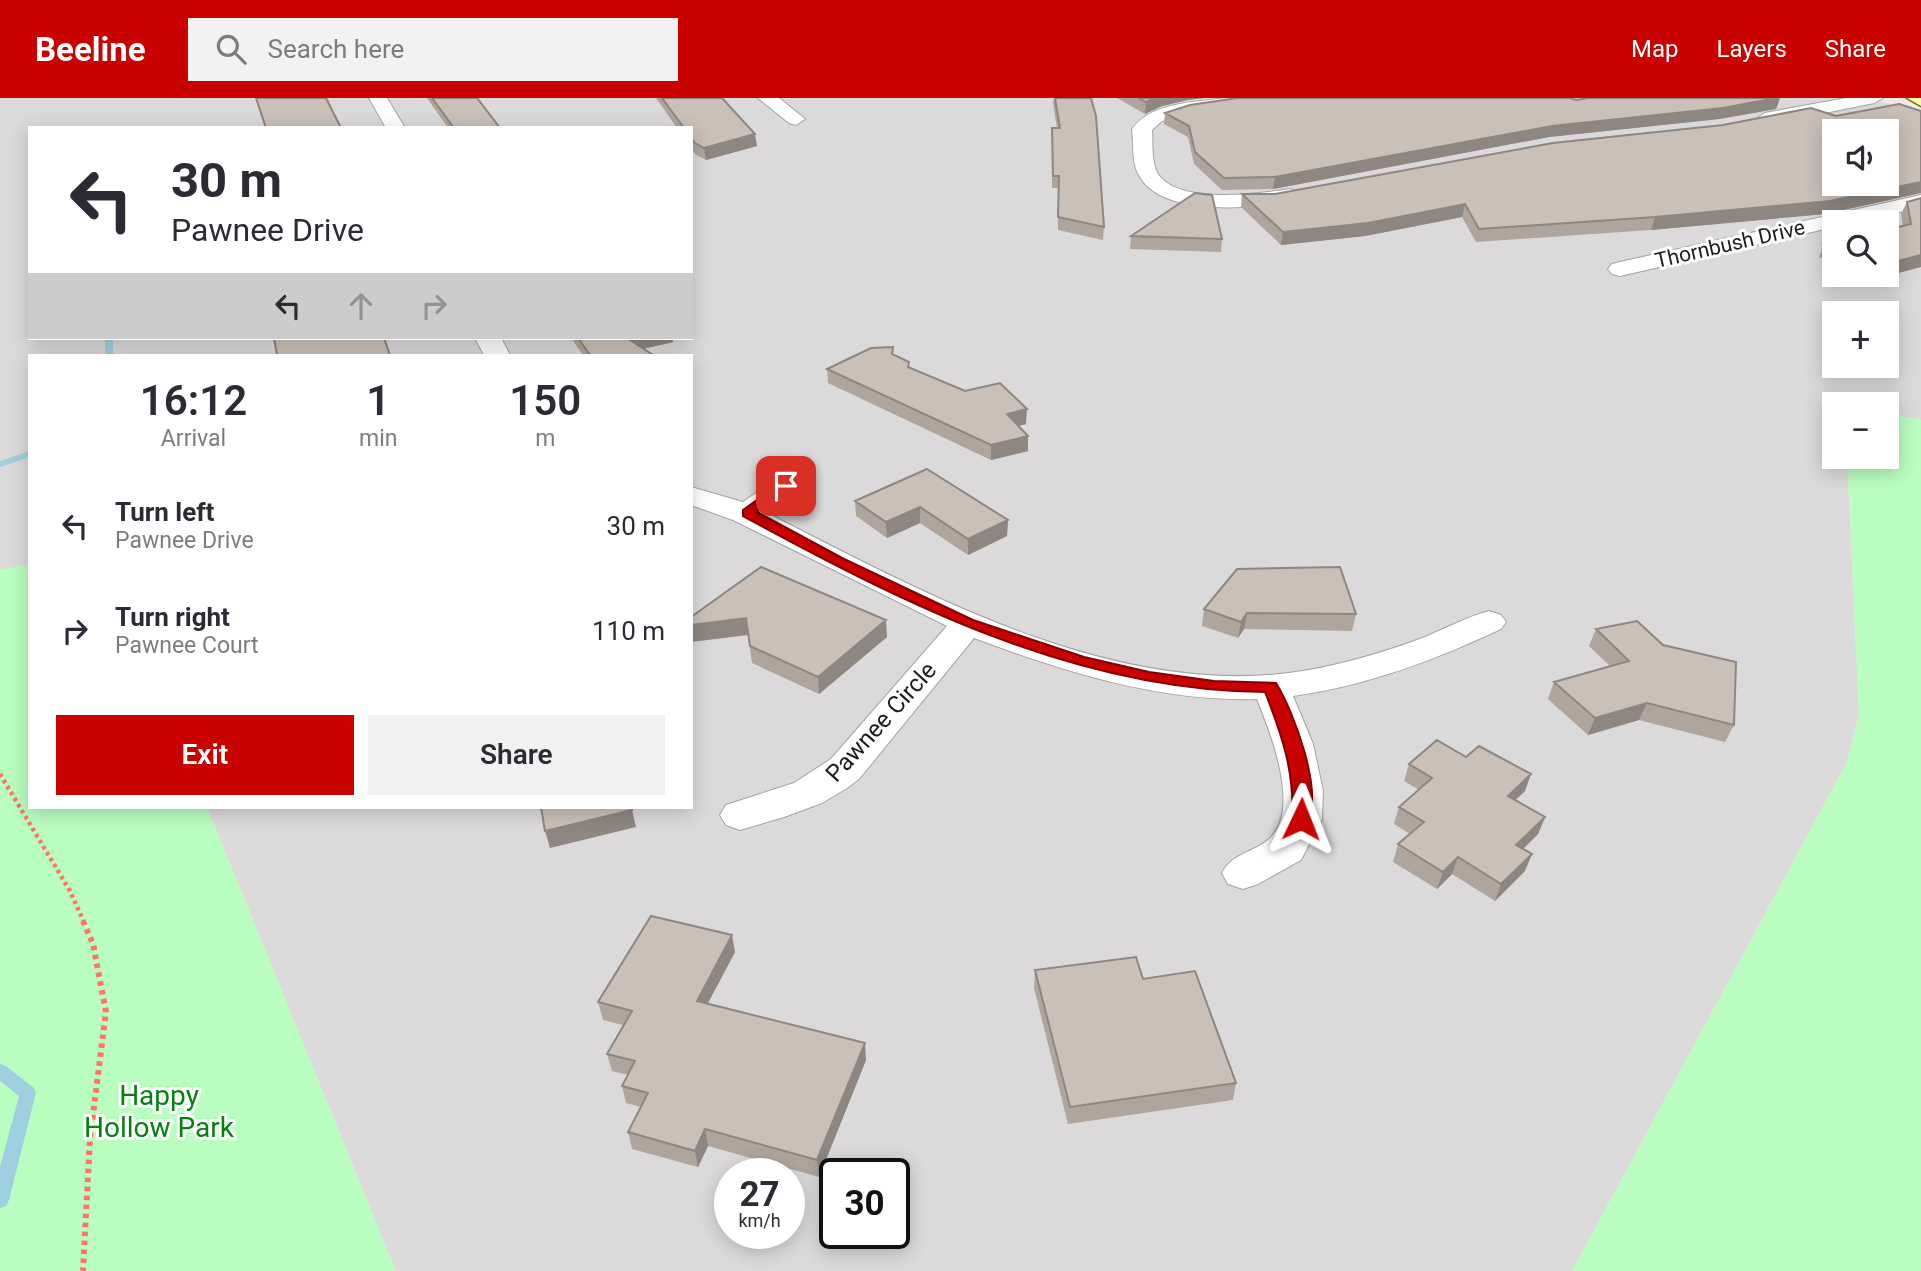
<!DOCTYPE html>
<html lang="en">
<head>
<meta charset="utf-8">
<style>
  :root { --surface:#fff; --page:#f2f2f3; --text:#2b2b33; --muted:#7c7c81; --accent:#c90200 }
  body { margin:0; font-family:Roboto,sans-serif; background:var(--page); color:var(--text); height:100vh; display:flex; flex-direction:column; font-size:26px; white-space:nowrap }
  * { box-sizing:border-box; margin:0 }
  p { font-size:23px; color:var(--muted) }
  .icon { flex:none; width:38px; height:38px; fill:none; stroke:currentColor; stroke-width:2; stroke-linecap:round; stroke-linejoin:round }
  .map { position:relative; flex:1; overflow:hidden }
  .sheet { position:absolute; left:28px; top:256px; width:665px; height:455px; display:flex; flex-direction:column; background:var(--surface); border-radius:0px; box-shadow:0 4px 18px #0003 }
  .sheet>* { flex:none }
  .top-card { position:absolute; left:28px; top:28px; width:665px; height:214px; border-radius:0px; box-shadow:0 4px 18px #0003; background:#fff; color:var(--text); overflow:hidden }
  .fabs { position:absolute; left:1822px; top:21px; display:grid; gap:14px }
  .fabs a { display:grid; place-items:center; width:77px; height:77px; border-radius:0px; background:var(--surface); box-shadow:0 4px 18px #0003; font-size:35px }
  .speed { position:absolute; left:714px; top:1060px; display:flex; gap:14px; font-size:35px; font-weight:700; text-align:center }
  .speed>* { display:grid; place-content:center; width:91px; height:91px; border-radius:50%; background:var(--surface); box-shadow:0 4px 18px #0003; line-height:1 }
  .speed small { font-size:18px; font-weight:400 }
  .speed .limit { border:4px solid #111; border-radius:10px; background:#fff; color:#111 }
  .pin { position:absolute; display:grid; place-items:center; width:60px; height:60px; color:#fff; margin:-30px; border-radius:14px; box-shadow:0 4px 10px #0006 }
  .me { position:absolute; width:77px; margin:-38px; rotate:2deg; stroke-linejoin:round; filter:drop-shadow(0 0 5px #0008) }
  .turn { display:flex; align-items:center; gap:24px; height:147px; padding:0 28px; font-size:32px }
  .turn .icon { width:91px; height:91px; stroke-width:2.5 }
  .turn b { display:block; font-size:49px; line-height:60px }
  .lanes { display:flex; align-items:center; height:66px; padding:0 28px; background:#0003; justify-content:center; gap:35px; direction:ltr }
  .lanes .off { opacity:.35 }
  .eta { display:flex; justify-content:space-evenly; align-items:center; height:119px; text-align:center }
  .eta b { font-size:42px; font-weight:600; line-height:49px }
  .button { display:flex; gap:14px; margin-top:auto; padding:14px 28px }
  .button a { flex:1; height:80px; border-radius:0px; background:var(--accent); color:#fff; font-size:28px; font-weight:600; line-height:80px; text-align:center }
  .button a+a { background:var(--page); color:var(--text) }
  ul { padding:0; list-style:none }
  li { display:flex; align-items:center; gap:21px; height:105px; padding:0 28px }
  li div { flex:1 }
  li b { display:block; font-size:26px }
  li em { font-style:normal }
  header { display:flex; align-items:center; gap:42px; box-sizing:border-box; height:98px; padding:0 35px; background:var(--accent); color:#fff }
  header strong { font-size:33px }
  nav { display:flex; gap:38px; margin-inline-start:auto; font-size:24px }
  .search { width:490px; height:63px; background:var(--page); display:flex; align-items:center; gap:18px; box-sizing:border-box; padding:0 24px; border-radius:0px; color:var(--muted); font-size:26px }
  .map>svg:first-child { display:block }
  .residential { fill:#dbd9d9; fill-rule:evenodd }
  .park { fill:#bafdc0 }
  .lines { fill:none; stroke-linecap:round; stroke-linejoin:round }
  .stream { fill:#9ed0e0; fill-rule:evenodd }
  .street-casing { stroke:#a3a3a3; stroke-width:2 }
  .secondary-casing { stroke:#697700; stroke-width:3 }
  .path-far1 { stroke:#ff7462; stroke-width:4.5; stroke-dasharray:3.5 3.5; stroke-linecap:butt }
  .path { stroke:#ff7462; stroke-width:6; stroke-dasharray:4.5 4.5; stroke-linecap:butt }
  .street { fill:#fff; fill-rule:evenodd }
  .secondary { fill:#f9feb0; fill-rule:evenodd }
  .wall { fill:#afa59d }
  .shaded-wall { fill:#8e8680 }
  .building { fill:#cbc0b7; stroke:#8e8680; stroke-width:2; fill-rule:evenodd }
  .route { fill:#c90200; stroke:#830100; stroke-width:2 }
  .labels { text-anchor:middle; stroke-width:6; stroke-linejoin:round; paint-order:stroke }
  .far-street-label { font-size:21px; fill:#1c1c1c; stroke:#fff }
  .street-label { font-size:24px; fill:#1c1c1c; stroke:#fff }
  .near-park-label { font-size:28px; fill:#048110; stroke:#fff }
</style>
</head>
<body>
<header>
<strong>Beeline</strong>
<div class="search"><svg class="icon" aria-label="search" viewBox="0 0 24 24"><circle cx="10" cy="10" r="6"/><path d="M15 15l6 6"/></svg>Search here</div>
<nav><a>Map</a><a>Layers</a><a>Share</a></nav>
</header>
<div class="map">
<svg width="1921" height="1173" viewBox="0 0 1921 1173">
  <rect width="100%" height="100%" fill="#efeae1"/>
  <path class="residential" d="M0,0H1870L1921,16V322L1887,316L1886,306H1834V359H1847L1859,616L1846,666L1572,1173H396L207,709H691V257H30V466L0,472ZM30,30H691V240H30ZM1834,33H1886V86H1834ZM1834,124H1886V177H1834ZM1834,215H1886V268H1834ZM730,1076H789V1136H730ZM835,1076H894V1136H835Z"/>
  <path class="park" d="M1887,316L1921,322V1173H1572L1846,666L1859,616L1847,359H1886Z
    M30,466V709H207L396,1173H0V472Z"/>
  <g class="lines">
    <path class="stream" d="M105,240H113V257H105Z
      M30,353V359L0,369V363Z
      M0,966L6,968L34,990L36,995L9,1102L6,1108L0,1110V1069L19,998L0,983Z"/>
    <defs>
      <path id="street" d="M369,0H387L405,30H386Z
        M758,0H779L805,21L796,27L789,25Z
        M1226,0H1271L1262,5L1162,23L1152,32C1153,45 1151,64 1158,76C1179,107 1258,96 1290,91L1297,93L1301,97L1297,101C1258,111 1164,120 1140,79C1131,65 1134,46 1132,31C1153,3 1194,5 1226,0Z
        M1846,0H1883L1874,5L1765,27L1756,21L1765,15Z
        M1921,97V109L1856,124H1834V129L1620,178L1612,176L1608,171L1612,166L1620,164Z
        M475,240H501L510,257H484Z
        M786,379L797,382L801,388L767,415C926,496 1118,603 1303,573C1345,566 1385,554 1425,539C1446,530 1467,519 1489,513L1501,517L1506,524L1501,531C1435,562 1366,588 1293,598L1313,646L1323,693L1322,721L1301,762L1258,786L1243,791L1228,786L1222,775C1232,755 1253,755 1269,741C1302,713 1270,633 1257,601C1160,604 1065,574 974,540L859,681L847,690L822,705L784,719L740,732L726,727L720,717L726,707L794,685L831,661L947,528L733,422L691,407V389L743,404L775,382Z"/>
      <path id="secondary" d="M1907,0H1921V8Z"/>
    </defs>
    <use href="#street" class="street-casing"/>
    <use href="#secondary" class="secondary-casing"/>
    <path class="path-far1" d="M0,676L70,793L84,824"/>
    <path class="path" d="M83,823L93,846L106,914L90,1040L83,1173"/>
    <use href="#street" class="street"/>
    <use href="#secondary" class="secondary"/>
  </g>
  <path class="wall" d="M427,0H477L500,30H448Z
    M656,0H722L757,48L706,62L696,57L691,50V30H677Z
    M1054,0H1091L1104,129L1103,142L1058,132V90H1052V30H1057L1053,5Z
    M1117,0H1204L1188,2L1162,8L1145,16Z
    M1588,0H1780L1776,11L1719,21L1549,39L1273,91L1222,92L1194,66L1188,39L1164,26L1165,15L1576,2Z
    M1921,13V95L1825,116L1651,132L1476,144L1462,119L1365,138L1281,147L1241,109L1242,96H1275L1836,18Z
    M1921,100V169L1871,182L1859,177H1886L1903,128L1901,116L1907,104Z
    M1131,138L1222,141L1221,154L1130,151Z
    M1834,144V166L1819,159L1824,146Z
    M571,240H673V244L643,251L653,257H583Z
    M893,257L909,269L1026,326L1018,328L1028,353L991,362L828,285L827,271Z
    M927,371L1008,422L1007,438L968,457L920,425L887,440L856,418L855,403Z
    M1204,511L1356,516L1352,533L1244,531L1238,540L1202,528Z
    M691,519L887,539L819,596L752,565L748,537Z
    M1596,531L1734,627L1725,644L1639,622L1588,637L1548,601L1554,584L1610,568L1589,548Z
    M1409,666L1525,693L1515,702L1545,719L1538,736L1523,751L1525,773L1495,803L1452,776L1437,791L1393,764L1398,746L1410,736L1394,726L1399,709L1419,692L1404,683Z
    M735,854L708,905L866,962L819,1079L708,1048L698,1069L632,1051L628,1034L641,1009L626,1005L622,988L628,977L612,973L607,956L623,927L603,922L598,904Z
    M1035,872L1236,985L1233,1002L1068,1026L1034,890Z"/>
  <path class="shaded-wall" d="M1155,0H1204L1188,2L1162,8L1145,16L1146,4Z
    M1776,0H1780L1776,11L1719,21L1549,39L1273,91L1275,79L1552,28Z
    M755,36L757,48L706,62L704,50Z
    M1921,84V95L1825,116L1651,132L1655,119Z
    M1465,106L1462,119L1365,138L1281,147L1283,134Z
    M1921,157V169L1871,182L1873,177H1886V166Z
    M627,240H673V244L629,254Z
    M1027,311L1026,326L1006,331L1007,316Z
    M1028,338V353L991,362V347Z
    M920,409V425L887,440L886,424Z
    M1008,422L1007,438L968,457V441Z
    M1247,515L1244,531L1238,540L1241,524Z
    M746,520L748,537L691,544V527Z
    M886,522L887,539L819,596L818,579Z
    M1647,605L1639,622L1588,637L1595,620Z
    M1531,676L1525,693L1502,715L1508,698Z
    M632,712L636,729L550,750L545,733Z
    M1545,719L1538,736L1510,764L1516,747Z
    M1532,756L1525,773L1495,803L1501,786Z
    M1458,759L1452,776L1437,791L1443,774Z
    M732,837L735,854L700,920L697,903Z
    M865,945L866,962L819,1079L817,1062Z
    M705,1031L708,1048L698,1069L695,1053Z"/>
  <path class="building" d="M256,0H326L341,30H266Z
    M432,0H477L500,30H454Z
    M662,0H722L755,36L704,50L695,45L691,40V30H684Z
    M1055,0H1091L1096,18L1104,129L1058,119L1059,78H1053L1052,30H1060Z
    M1138,0H1155L1146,4Z
    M1237,0H1570L1576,2L1588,0H1776L1723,10L1552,28L1275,79L1224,80L1195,54L1189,28L1165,15L1190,7Z
    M1899,6L1921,13V84L1830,103L1655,119L1479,131L1465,106L1368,125L1283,134L1242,96H1275L1553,45L1723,27L1811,10L1836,18ZM1834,33H1886V86H1834Z
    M1195,95L1212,97L1222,141L1131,138Z
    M1921,100V157L1886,166V132L1911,126L1907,104Z
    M1834,144V150L1824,146Z
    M274,240H384L390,257H277Z
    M578,240H628H627L653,257H590Z
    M893,249L892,256L909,264L908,269L965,293L1000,285L1027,311L1007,316L1028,338L991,347L827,271L871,250Z
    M927,371L1008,422L968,441L920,409L886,424L855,403Z
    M761,469L886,522L818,579L750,548L746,520L691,527V519Z
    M1340,469L1356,516L1247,515L1241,524L1204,511L1237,471Z
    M1637,523L1663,547L1736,564L1734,627L1647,605L1595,620L1554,584L1629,563L1596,531Z
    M1437,642L1466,659L1479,648L1531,676L1508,698L1545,719L1516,747L1532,756L1501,786L1458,759L1443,774L1398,746L1424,724L1399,709L1432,680L1409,666Z
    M541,709H631L632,712L545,733Z
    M651,818L732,837L697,903L865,945L817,1062L705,1031L695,1053L628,1034L648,995L622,988L635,963L607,956L632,913L598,904Z
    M1136,859L1143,881L1195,873L1236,985L1070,1009L1035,872Z"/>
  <path class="route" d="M781,385L792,388L757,414L844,461L973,522L1084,559L1149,574L1214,583L1276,585C1294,614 1324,694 1307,726L1301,728L1292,721C1295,675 1282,637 1265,594C1076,593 905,506 743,418V412Z"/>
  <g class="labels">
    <g class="far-street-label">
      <text transform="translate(1730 146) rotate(-13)" y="7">Thornbush Drive</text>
    </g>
    <g class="street-label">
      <text transform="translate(881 624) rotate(-48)" y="8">Pawnee Circle</text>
    </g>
    <g class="near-park-label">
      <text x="159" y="1007">Happy<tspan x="159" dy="32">Hollow Park</tspan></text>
    </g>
  </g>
</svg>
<div class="fabs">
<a><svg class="icon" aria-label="sound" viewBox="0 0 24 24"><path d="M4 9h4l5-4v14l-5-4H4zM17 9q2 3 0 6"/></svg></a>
<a><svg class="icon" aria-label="search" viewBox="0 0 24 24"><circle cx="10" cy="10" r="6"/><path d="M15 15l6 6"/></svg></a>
<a>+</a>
<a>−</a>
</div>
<div class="speed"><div>27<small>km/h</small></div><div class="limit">30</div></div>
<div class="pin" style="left:786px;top:388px;background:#d93025"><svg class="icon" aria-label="arrive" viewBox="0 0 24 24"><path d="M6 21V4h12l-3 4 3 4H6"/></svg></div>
<svg class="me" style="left:1301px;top:721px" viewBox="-20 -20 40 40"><path d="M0-17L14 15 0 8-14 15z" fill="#c90200" stroke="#fff" stroke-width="4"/></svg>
<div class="top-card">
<div class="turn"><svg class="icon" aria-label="left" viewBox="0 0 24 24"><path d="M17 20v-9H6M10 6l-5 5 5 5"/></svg><div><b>30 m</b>Pawnee Drive</div></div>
<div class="lanes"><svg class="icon" aria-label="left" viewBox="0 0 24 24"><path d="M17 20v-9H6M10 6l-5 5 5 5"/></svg><svg class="icon off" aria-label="ahead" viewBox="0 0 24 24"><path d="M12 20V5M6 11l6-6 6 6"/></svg><svg class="icon off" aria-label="right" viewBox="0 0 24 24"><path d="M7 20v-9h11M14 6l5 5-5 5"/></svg></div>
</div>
<section class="sheet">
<div class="eta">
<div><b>16:12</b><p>Arrival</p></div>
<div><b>1</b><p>min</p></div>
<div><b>150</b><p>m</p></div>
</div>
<ul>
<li><svg class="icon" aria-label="left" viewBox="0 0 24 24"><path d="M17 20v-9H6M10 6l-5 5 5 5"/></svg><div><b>Turn left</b><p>Pawnee Drive</p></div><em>30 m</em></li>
<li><svg class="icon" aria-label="right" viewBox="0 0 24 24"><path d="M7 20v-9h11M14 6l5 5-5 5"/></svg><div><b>Turn right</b><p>Pawnee Court</p></div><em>110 m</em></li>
</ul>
<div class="button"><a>Exit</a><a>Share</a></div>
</section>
</div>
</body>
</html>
